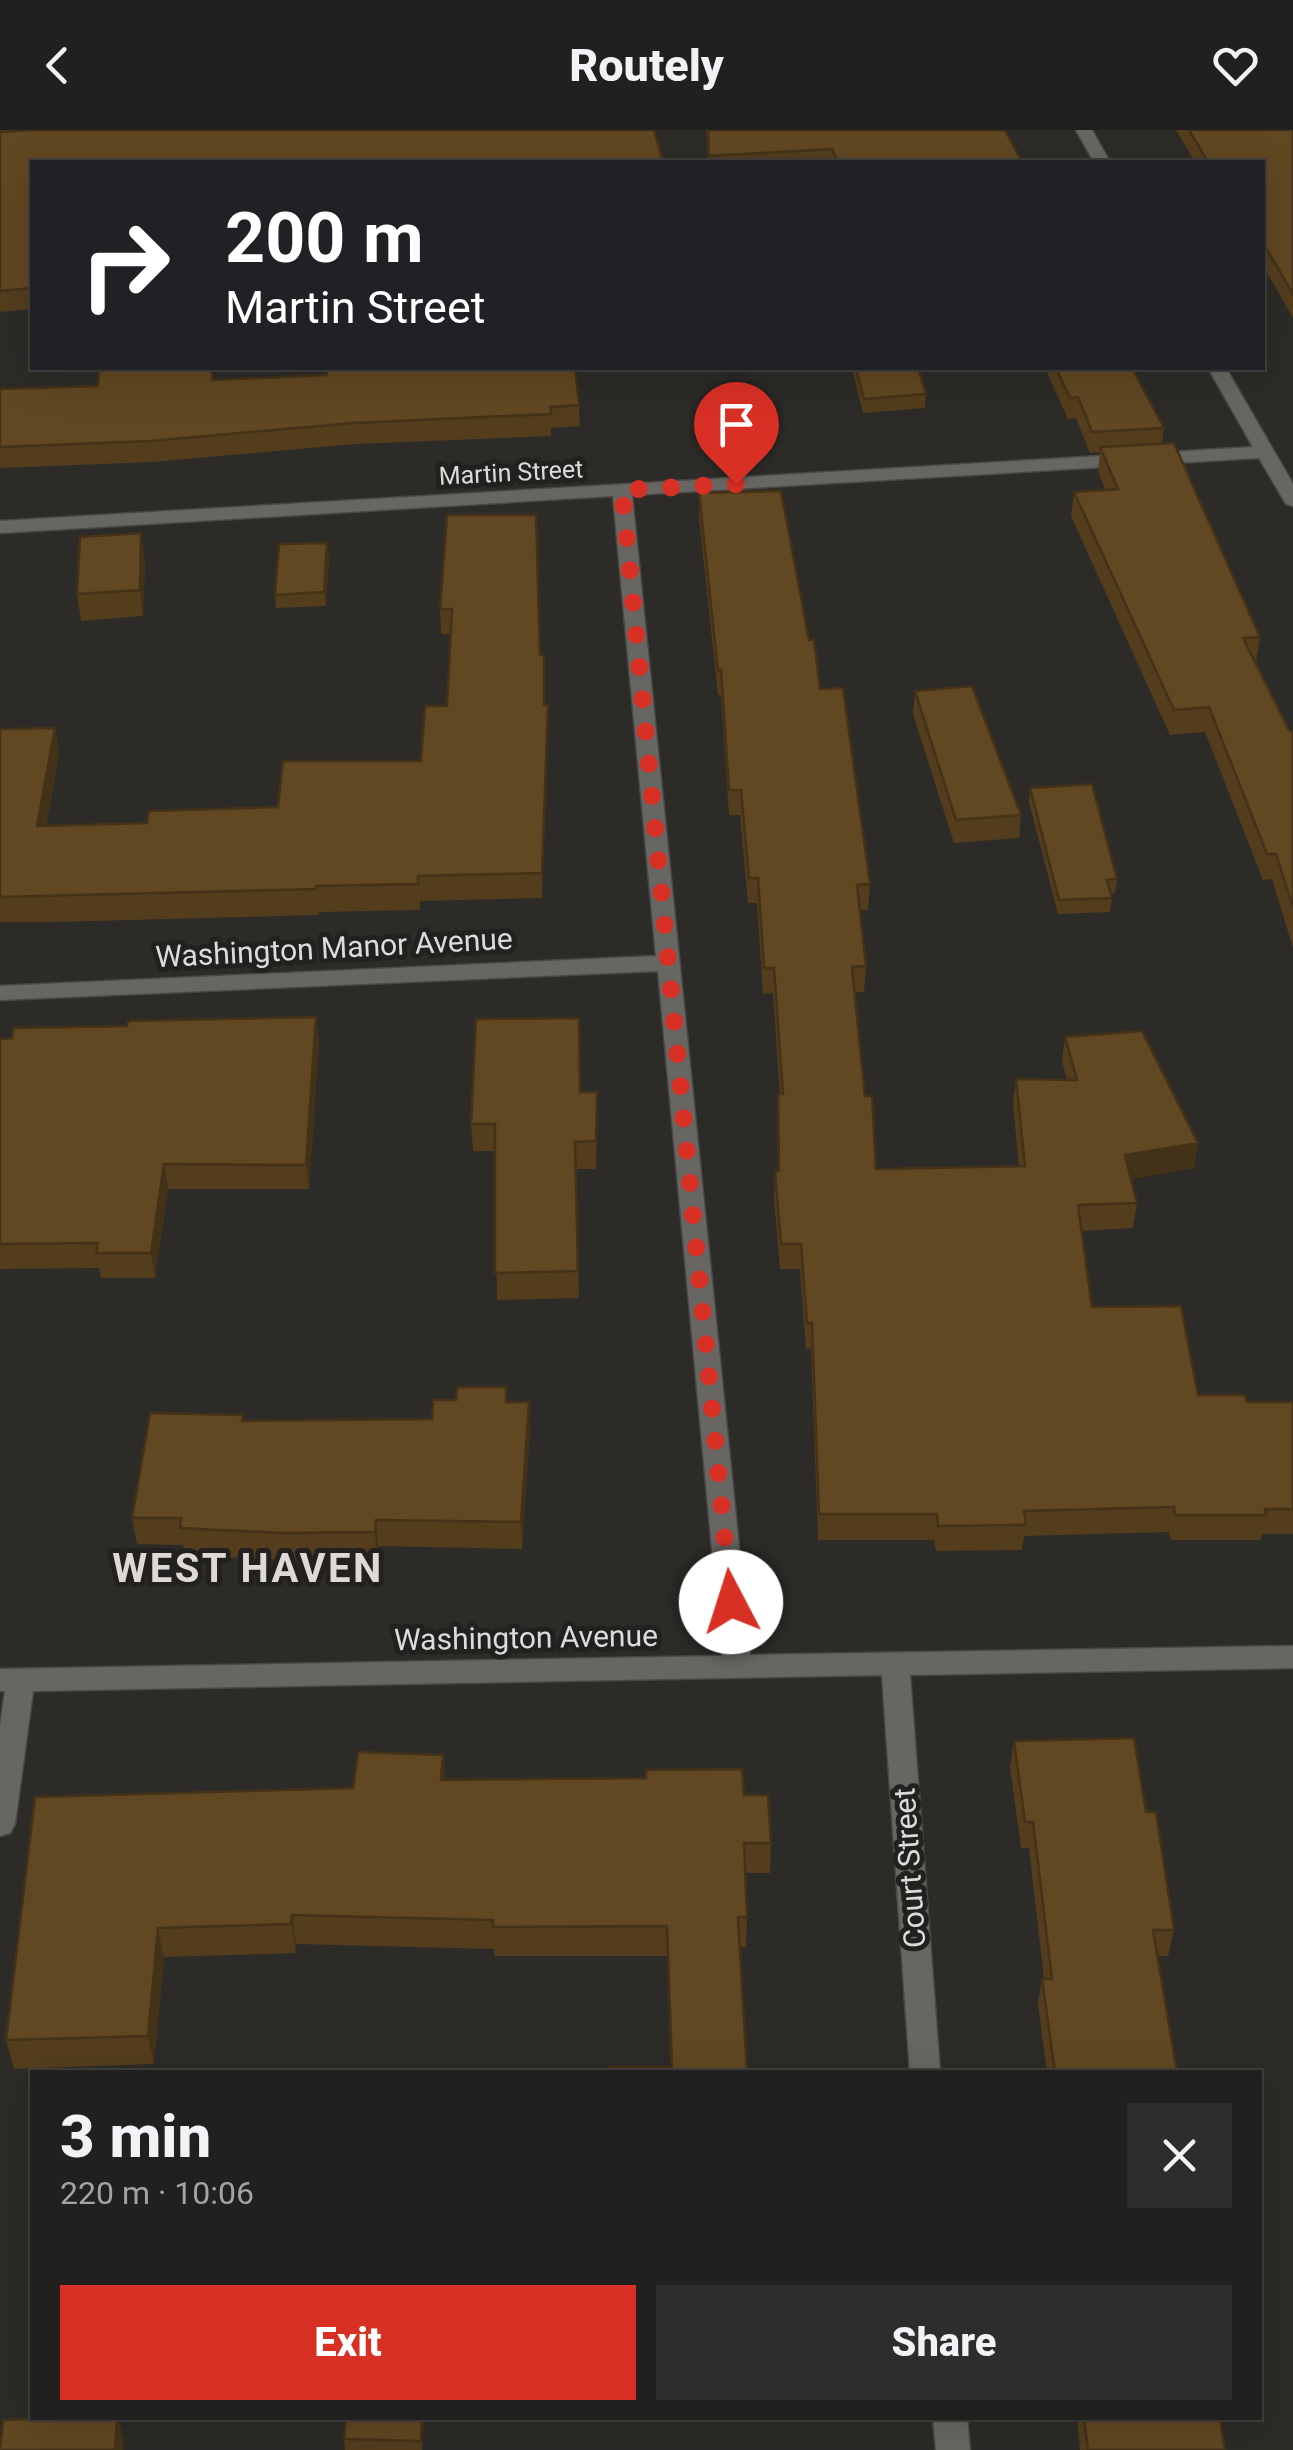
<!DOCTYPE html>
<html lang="en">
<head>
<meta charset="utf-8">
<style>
  :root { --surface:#22201e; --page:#2e2d2b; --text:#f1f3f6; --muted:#a2a3a4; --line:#3f3e3c; --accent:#d93025 }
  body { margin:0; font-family:Roboto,sans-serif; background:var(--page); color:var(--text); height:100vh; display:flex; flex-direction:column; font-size:38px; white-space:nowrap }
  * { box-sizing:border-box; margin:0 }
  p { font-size:32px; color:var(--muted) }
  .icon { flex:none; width:55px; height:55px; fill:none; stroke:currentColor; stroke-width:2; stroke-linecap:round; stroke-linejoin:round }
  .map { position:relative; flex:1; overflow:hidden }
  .drawer { position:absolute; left:30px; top:1940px; width:1232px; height:350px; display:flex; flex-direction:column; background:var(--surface); border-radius:0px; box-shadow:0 10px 40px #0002,0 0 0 2px var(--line) }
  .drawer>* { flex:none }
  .banner { position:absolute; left:30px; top:30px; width:1235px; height:210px; border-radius:0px; box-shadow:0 10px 40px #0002,0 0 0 2px var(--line); background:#202124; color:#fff; overflow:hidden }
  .pin { position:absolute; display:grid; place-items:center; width:85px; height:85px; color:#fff; margin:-102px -42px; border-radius:50% 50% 50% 0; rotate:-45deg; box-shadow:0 0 10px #0007 }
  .pin .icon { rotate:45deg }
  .me { position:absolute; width:110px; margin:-55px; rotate:355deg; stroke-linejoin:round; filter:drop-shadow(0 0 8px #0008) }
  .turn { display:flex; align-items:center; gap:35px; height:210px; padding:0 30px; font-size:45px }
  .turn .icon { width:130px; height:130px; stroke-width:2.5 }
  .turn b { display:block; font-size:70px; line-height:85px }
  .round { display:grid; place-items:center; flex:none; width:105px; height:105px; border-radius:0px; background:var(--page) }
  .overview { display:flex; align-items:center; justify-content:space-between; height:170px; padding:0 30px }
  h1 { font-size:60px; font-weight:800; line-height:75px }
  .primary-button { display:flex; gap:20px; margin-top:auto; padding:20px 30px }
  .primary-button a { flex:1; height:115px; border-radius:0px; background:var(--accent); color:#fff; font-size:40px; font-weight:800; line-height:115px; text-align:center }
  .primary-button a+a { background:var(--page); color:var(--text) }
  header { display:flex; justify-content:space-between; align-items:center; height:130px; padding:0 30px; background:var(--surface); font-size:45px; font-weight:800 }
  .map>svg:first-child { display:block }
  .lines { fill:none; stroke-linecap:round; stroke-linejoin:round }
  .minor-casing { stroke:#494845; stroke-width:3 }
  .minor { fill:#686663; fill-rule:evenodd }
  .wall { fill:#533d1d }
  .shaded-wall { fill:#443218 }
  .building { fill:#614722; stroke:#443218; stroke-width:2.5 }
  .route { stroke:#d93025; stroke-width:18; stroke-dasharray:0 32.4 }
  .labels { text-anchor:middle; stroke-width:10; stroke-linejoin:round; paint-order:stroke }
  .far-street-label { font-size:25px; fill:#dddcda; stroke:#23211f }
  .street-label { font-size:30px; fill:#dddcda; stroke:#23211f }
  .district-label { font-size:40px; font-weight:bold; letter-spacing:2.5px; fill:#dcd9d6; stroke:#23211f }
</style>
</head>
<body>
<header><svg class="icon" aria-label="back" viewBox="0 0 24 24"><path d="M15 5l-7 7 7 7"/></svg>Routely<svg class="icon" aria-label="heart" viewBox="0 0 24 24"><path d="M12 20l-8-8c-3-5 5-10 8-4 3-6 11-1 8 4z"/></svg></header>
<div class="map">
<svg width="1293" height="2320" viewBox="0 0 1293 2320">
  <rect width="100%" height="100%" fill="#2d2b28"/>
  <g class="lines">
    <defs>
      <path id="minor" d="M1076,0H1092L1110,32H1094Z
        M1208,238H1226L1293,354V376L1286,374L1259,328L632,365L750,1525L1293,1516V1538L910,1545L940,1942H910L882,1545L33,1561L15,1694L10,1703L0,1706V1597L5,1561H0V1539L722,1526L658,841L0,870V856L656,826L613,366L0,403V391L1253,317Z
        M933,2288H967L970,2320H936Z"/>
    </defs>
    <use href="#minor" class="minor-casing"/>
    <use href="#minor" class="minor"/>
  </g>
  <path class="wall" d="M0,0H654L32,32V179L0,182Z
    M706,0H1005L1022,32H708Z
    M1176,0H1293V188L1262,134V32H1195Z
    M852,238H918L926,264L925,278L863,283Z
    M1045,238H1132L1164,298L1162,313L1260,507L1256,532H1255L1289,600L1293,602V818L1272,749L1263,750L1205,602L1170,605L1071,386L1074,362L1105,360L1098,341L1100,322L1090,323L1076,288L1068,289Z
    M215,250L579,275L580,296L551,298V306L355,314L153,332L0,338V259Z
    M699,363L809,510L870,754L868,780H860L866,836L864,862H855L865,966L876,1039L1019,1037L1013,974L1016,949H1067L1062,932L1065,907L1198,1013L1194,1038L1131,1049L1137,1073L1133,1098L1082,1101L1092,1177L1198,1265L1247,1272H1293V1404H1262L1260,1410H1171L1169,1402L1024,1406L1022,1420L936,1421L934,1410H818L811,1218L806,1219L800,1139H780L774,1067L775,1041H778L777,989L778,964H780L773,863L763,864L757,773H748L740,685H729L721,565H718L699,387Z
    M447,385L540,525L545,575H548V601L542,768L420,771V780L319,782L318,785L52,792H0V599L55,598L59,623L46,696L147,693L278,677L421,631L447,576L450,504H441L440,479Z
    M329,426L326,476L276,478L275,465Z
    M145,429L143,486L81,491L77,464Z
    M915,561L1021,685L1019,708L954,713L913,584Z
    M1030,658L1117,749L1115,763H1111L1112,768L1110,782L1058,784L1029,672Z
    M316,887L319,912L309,1059H168L155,1148H101L99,1138L0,1139V909L127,896Z
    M597,962L596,1039H576L579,1168L497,1170L495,1021H473L471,994Z
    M506,1257L507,1272L530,1299L522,1419L378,1416L377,1429L287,1430L184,1425L183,1415L137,1414L132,1388L243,1291L432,1289L456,1270Z
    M1014,1611L1146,1682L1174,1800L1168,1826H1157L1177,1942H1047L1038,1874L1042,1849H1044L1029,1718H1021L1010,1637Z
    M445,1650L744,1665L771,1713L770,1743H745L747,1787L746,1817H740L747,1942L671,1937L667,1826H494V1819L296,1814V1823L164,1827L154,1934L14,1939L6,1910L35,1667L353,1658Z
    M346,2288H424L422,2320H345L344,2309Z
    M1077,2288H1220L1225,2320H1080Z"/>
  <path class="shaded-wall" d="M141,403L145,429L143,486L140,460Z
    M327,413L329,426L326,476L324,462Z
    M548,575V601L542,768V743Z
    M55,598L59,623L41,721L37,696Z
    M316,887L319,912L309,1059L306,1035Z
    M1198,1013L1194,1038L1121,1051L1125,1025Z
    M164,1034L168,1059L155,1148L151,1123Z
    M529,1272L530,1299L522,1419L521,1392Z
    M376,1390L378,1416L377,1429L375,1402Z
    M443,1625L446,1655L441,1650Z
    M292,1785L296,1814V1823L291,1794Z
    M158,1798L164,1827L154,1934L148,1906Z
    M118,2288L124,2309L123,2320H115Z
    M422,2288H424L422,2320L421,2311Z"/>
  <path class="building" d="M33,0H654L663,32H32V158L0,161V2Z
    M708,0H1005L1022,32H838L832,19L709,26Z
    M1189,0H1293V164L1262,111V32H1208Z
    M99,238H212V250L327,245L326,238H575L579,275L550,277L551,284L353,293L150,311L0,317V259L98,256Z
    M856,238H918L926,264L864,269Z
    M1056,238H1132L1164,298L1092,302L1078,267L1070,268Z
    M1174,313L1260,507L1243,508L1289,600L1293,602V777L1276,724H1267L1209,577L1174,580L1074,362L1118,359L1100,317Z
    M781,361L809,510L814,509L820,559L843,558L870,754L857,755L866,836L852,837L865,966H872L876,1039L1025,1036L1016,949L1077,950L1065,907L1142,901L1198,1013L1125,1025L1137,1073L1078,1075L1092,1177L1181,1176L1198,1265H1245L1247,1272H1293V1379H1265L1266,1385H1175L1174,1377L1024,1381L1026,1395L938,1396L937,1384H819L812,1193H807L801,1114H781L775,1041H779L778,964H783L774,838H764L758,748H749L741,660H729L721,540L718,541L699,363Z
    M447,385H536L540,525H544V575H548L542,743L418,746V754L316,756V759L0,767V599L55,598L37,696L147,693L149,681L278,677L283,631H421L425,576H447L452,479H440Z
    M141,403L140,460L77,464L80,407Z
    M327,413L324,462L275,465L279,414Z
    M972,556L1021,685L956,690L915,561Z
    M1092,654L1117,749L1107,750L1112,768L1059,770L1030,658Z
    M316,887L306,1035L164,1034L151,1123H96L98,1113L0,1114V909L12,908L14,898L127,896L128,891Z
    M579,888L580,962H597L596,1011L575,1012L578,1141L495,1143V994H471L476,889Z
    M457,1257H506V1272H529L521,1392L376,1390L375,1402L284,1403L180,1398L181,1388H132L150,1283L243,1285L242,1291L432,1289L433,1270H456Z
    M1134,1608L1146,1682H1156L1174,1800H1153L1177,1942H1055L1042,1849H1052L1033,1692H1025L1014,1611Z
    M358,1622L443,1625L441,1650L646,1648V1640L742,1639L744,1665H768L771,1713H744L747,1787H738L747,1942H609V1937H672L667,1796L493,1797V1790L292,1785L291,1794L158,1798L148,1906L6,1910L35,1667L353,1658Z
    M77,2288H117L115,2320H0L3,2290Z
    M346,2288H422L421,2311L344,2309Z
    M1084,2288H1220L1225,2320H1088Z"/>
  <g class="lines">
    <path class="route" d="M731,1472L622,360L736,354"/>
  </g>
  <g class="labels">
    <g class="far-street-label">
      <text transform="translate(511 342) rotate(-3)" y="9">Martin Street</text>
    </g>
    <g class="street-label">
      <text transform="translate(334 818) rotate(-3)" y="10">Washington Manor Avenue</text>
      <text transform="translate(526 1508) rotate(-1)" y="10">Washington Avenue</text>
      <text transform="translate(910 1738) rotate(-94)" y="10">Court Street</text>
    </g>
    <g class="district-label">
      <text x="248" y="1452">WEST HAVEN</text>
    </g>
  </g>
</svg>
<div class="pin" style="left:736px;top:354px;background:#d93025"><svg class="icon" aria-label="arrive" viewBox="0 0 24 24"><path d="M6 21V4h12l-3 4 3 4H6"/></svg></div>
<svg class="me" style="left:731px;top:1472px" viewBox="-20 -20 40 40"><circle r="19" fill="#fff"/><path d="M0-13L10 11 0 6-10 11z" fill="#d93025"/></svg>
<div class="banner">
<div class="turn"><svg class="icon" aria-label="right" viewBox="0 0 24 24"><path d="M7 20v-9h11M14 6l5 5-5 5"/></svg><div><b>200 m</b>Martin Street</div></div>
</div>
<section class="drawer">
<div class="overview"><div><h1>3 min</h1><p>220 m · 10:06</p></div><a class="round"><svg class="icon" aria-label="close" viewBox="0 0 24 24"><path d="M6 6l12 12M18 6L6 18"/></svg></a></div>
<div class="primary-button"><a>Exit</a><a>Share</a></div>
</section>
</div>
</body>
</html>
